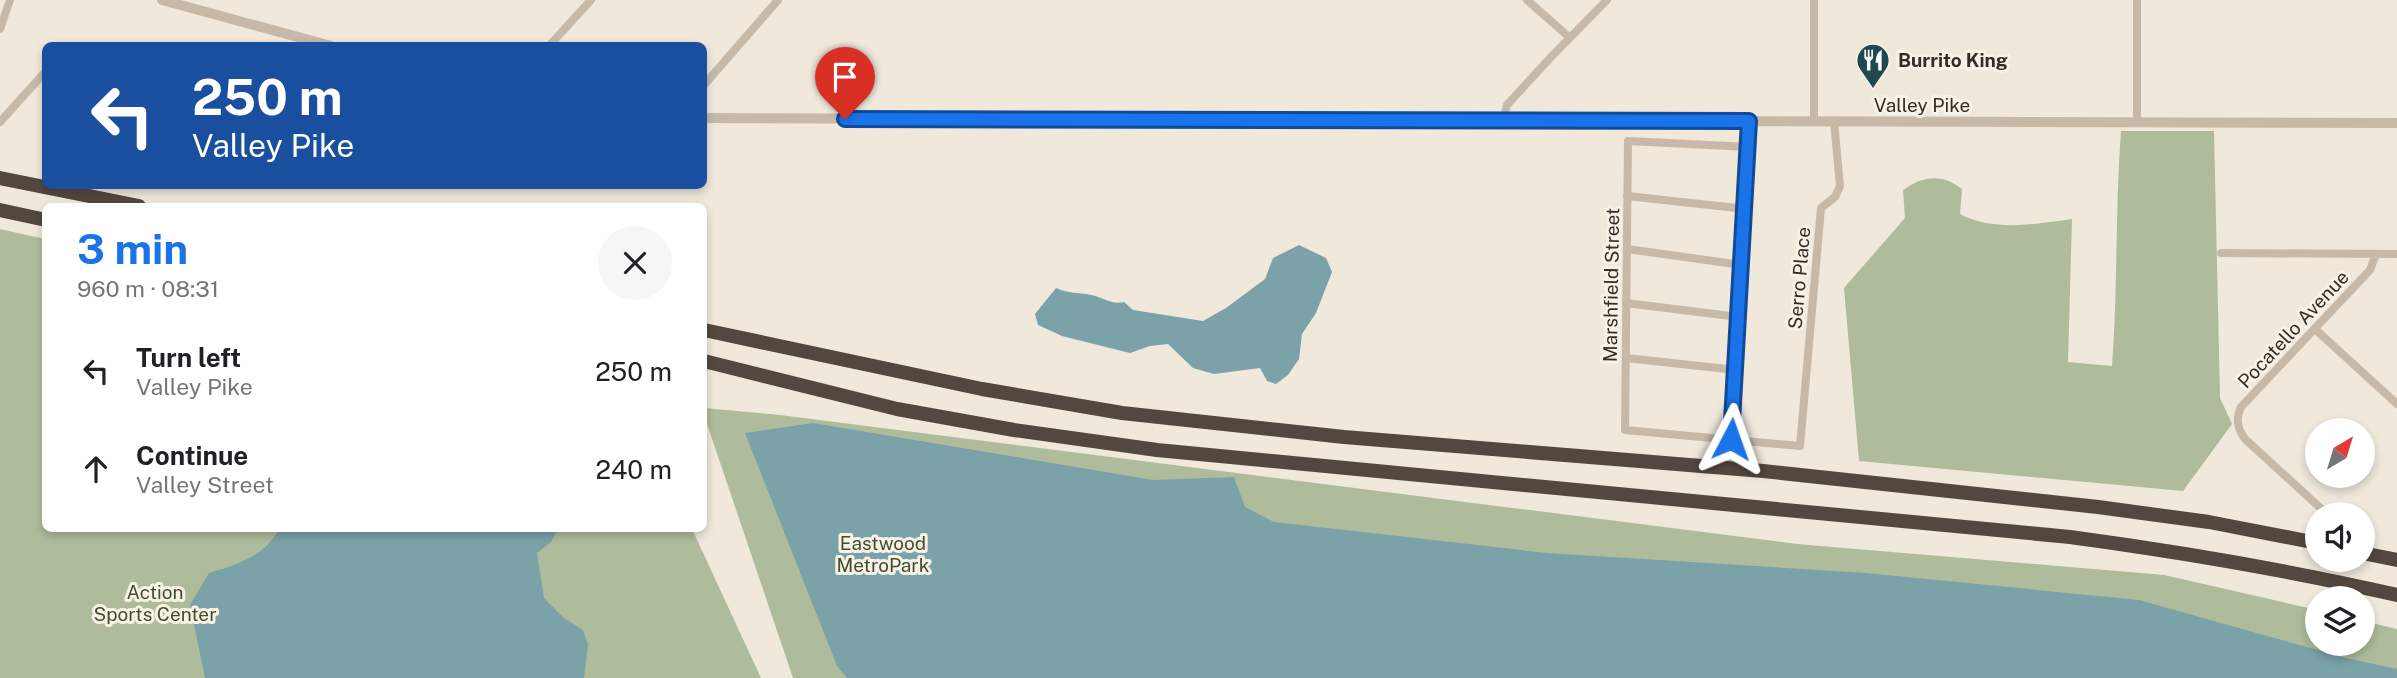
<!DOCTYPE html>
<html lang="en">
<head>
<meta charset="utf-8">
<style>
  :root { --surface:#fff; --page:#f6f6f6; --text:#202124; --muted:#757577; --accent:#1a73e8 }
  body { margin:0; font-family:"Public Sans",sans-serif; background:var(--page); color:var(--text); height:100vh; display:flex; flex-direction:column; font-size:26px; white-space:nowrap }
  * { box-sizing:border-box; margin:0 }
  p { font-size:23px; color:var(--muted) }
  .icon { flex:none; width:38px; height:38px; fill:none; stroke:currentColor; stroke-width:2; stroke-linecap:round; stroke-linejoin:round }
  .map { position:relative; flex:1; overflow:hidden }
  .drawer { position:absolute; left:42px; top:203px; width:665px; height:329px; display:flex; flex-direction:column; background:var(--surface); border-radius:10px; box-shadow:0 4px 10px #0003 }
  .drawer>* { flex:none }
  .hud { position:absolute; left:42px; top:42px; width:665px; height:147px; border-radius:10px; box-shadow:0 4px 10px #0003; background:#1a4fa0; color:#fff; overflow:hidden }
  .needle { width:46px; rotate:38deg }
  .tools { position:absolute; left:2305px; top:418px; display:grid; gap:14px }
  .tools a { display:grid; place-items:center; width:70px; height:70px; border-radius:50%; background:var(--surface); box-shadow:0 4px 10px #0003; font-size:35px }
  .pin { position:absolute; display:grid; place-items:center; width:60px; height:60px; color:#fff; margin:-72px -30px; border-radius:50% 50% 50% 0; rotate:-45deg; box-shadow:0 0 7px #0007 }
  .pin .icon { rotate:45deg }
  .me { position:absolute; width:77px; margin:-38px; rotate:4deg; stroke-linejoin:round; filter:drop-shadow(0 0 5px #0008) }
  .turn { display:flex; align-items:center; gap:24px; height:147px; padding:0 35px; font-size:32px }
  .turn .icon { width:91px; height:91px; stroke-width:2.5 }
  .turn b { display:block; font-size:49px; line-height:60px }
  .round { display:grid; place-items:center; flex:none; width:74px; height:74px; border-radius:37px; background:var(--page) }
  .headline { display:flex; align-items:center; justify-content:space-between; height:119px; padding:0 35px }
  h1 { font-size:42px; font-weight:700; line-height:52px; color:var(--accent) }
  ul { padding:0; list-style:none }
  li { display:flex; align-items:center; gap:21px; height:98px; padding:0 35px }
  li div { flex:1 }
  li b { display:block; font-size:26px }
  li em { font-style:normal }
  .map>svg:first-child { display:block }
  .green { fill:#aebc9c }
  .water { fill:#7ca2a9 }
  .lines { fill:none; stroke-linecap:round; stroke-linejoin:round }
  .minor { stroke:#c6b9a8; stroke-width:8 }
  .tertiary { stroke:#c6b9a8; stroke-width:10 }
  .motorway { stroke:#53483f; stroke-width:14 }
  .route-casing { stroke:#114b97; stroke-width:18 }
  .route { stroke:#1a73e8; stroke-width:12 }
  .labels { text-anchor:middle; stroke-width:6; stroke-linejoin:round; paint-order:stroke }
  .poi-label { font-size:19px; font-weight:bold; fill:#332c27; stroke:#f7f1e6; text-anchor:start }
  .street-label { font-size:19px; fill:#332c27; stroke:#f7f1e6 }
  .park-label { font-size:19px; fill:#3f4f2e; stroke:#f7f1e6 }
</style>
</head>
<body>
<div class="map">
<svg width="2397" height="678" viewBox="0 0 2397 678">
  <rect width="100%" height="100%" fill="#efe8db"/>
  <path class="green" d="M2121,131H2214L2220,398L2232,424L2183,491L1859,461L1844,288L1905,218L1903,190C1923,176 1942,173 1962,189L1960,214C1994,232 2036,224 2072,219L2068,362L2112,366C2118,288 2115,209 2121,131Z
    M0,229L45,239L46,528L692,529L761,678H0Z
    M704,408L780,415L1797,544L2164,575L2317,610V644H2362L2363,621L2397,629V678H793L704,415Z"/>
  <path class="water" d="M1299,245L1326,258L1332,272L1316,313L1302,334L1299,359L1288,375L1276,384L1267,381L1260,368L1214,374L1193,368L1168,344L1150,346L1130,353L1062,336L1038,325L1035,314L1056,288C1069,294 1078,292 1091,295C1103,297 1111,305 1124,302L1133,310L1203,321L1226,308L1265,279L1273,258Z
    M813,423L1153,480L1234,477L1245,507L1274,522L1547,553L1866,573L2139,600L2346,658L2397,669V678H847L837,666L745,433Z
    M279,529H558L551,542L537,553L544,598L564,618L583,630L588,644L584,678H205L190,605L209,573C237,565 265,556 279,529Z"/>
  <g class="lines">
    <path class="minor" d="M1527,0L1569,37
      M2137,0V122
      M0,29L10,0
      M549,46L591,0
      M704,85L778,0
      M1503,121L1507,105L1551,57L1607,0
      M0,122L46,71
      M1814,122V0
      M1749,147L1628,141L1625,430L1800,446L1821,208L1835,197L1840,186L1834,122
      M1627,196L1746,209
      M1627,249L1742,265
      M2221,253L2397,254
      M1626,303L1739,317
      M2315,329L2397,404
      M1626,358L1736,370
      M1731,439L1750,121
      M2327,514L2245,439C2238,429 2235,420 2241,407L2370,270L2376,254"/>
    <path class="tertiary" d="M162,0L331,46
      M704,118L2397,123"/>
    <path class="motorway" d="M0,178L139,206
      M0,210L46,220
      M704,330L982,389L1122,413L1344,437L1763,471L2098,507L2209,522L2317,543
      M704,361L897,409L1014,430L1157,450L2070,537C2181,552 2288,570 2397,595
      M2362,553L2397,560"/>
  </g>
  <g class="lines">
    <defs>
      <path id="route" d="M845,119L1749,121L1731,439"/>
    </defs>
    <use href="#route" class="route-casing"/>
    <use href="#route" class="route"/>
  </g>
  <defs>
    <symbol id="restaurant-pin" viewBox="-11 -11 22 30"><path d="M0 17L-7.5 6A9.5 9.5 0 1 1 7.5 6Z" fill="#214850" stroke="#f7f1e6"/><path d="M-5-6h1v4h1v-4h1v4h1v-4h1v5L-1.5 .5V6h-2V.5L-5-1ZM5-6V6H3V1.5H1.5Q1.5-4 5-6Z" fill="#fff"/></symbol>
  </defs>
  <g fill-rule="evenodd">
    <use href="#restaurant-pin" x="1854" y="41" width="38" height="52"/>
  </g>
  <g class="labels">
    <g class="poi-label">
      <text x="1898" y="67">Burrito King</text>
    </g>
    <g class="street-label">
      <text x="1922" y="112">Valley Pike</text>
      <text transform="translate(1799 278) rotate(-85)" y="7">Serro Place</text>
      <text transform="translate(1611 285) rotate(-89)" y="7">Marshfield Street</text>
      <text transform="translate(2293 329) rotate(-47)" y="7">Pocatello Avenue</text>
    </g>
    <g class="park-label">
      <text x="883" y="550">Eastwood<tspan x="883" dy="22">MetroPark</tspan></text>
      <text x="155" y="599">Action<tspan x="155" dy="22">Sports Center</tspan></text>
    </g>
  </g>
</svg>
<div class="tools">
<a><svg class="needle" viewBox="-14 -14 28 28"><path d="M0-13l5 13h-10z" fill="#e53935"/><path d="M0 13l5-13h-10z" fill="#757577"/></svg></a>
<a><svg class="icon" aria-label="sound" viewBox="0 0 24 24"><path d="M4 9h4l5-4v14l-5-4H4zM17 9q2 3 0 6"/></svg></a>
<a><svg class="icon" aria-label="layers" viewBox="0 0 24 24"><path d="M12 4l9 5-9 5-9-5zM3 14l9 5 9-5"/></svg></a>
</div>
<div class="pin" style="left:845px;top:119px;background:#d93025"><svg class="icon" aria-label="arrive" viewBox="0 0 24 24"><path d="M6 21V4h12l-3 4 3 4H6"/></svg></div>
<svg class="me" style="left:1731px;top:439px" viewBox="-20 -20 40 40"><path d="M0-17L14 15 0 8-14 15z" fill="#1a73e8" stroke="#fff" stroke-width="4"/></svg>
<div class="hud">
<div class="turn"><svg class="icon" aria-label="left" viewBox="0 0 24 24"><path d="M17 20v-9H6M10 6l-5 5 5 5"/></svg><div><b>250 m</b>Valley Pike</div></div>
</div>
<section class="drawer">
<div class="headline"><div><h1>3 min</h1><p>960 m · 08:31</p></div><a class="round"><svg class="icon" aria-label="close" viewBox="0 0 24 24"><path d="M6 6l12 12M18 6L6 18"/></svg></a></div>
<ul>
<li><svg class="icon" aria-label="left" viewBox="0 0 24 24"><path d="M17 20v-9H6M10 6l-5 5 5 5"/></svg><div><b>Turn left</b><p>Valley Pike</p></div><em>250 m</em></li>
<li><svg class="icon" aria-label="ahead" viewBox="0 0 24 24"><path d="M12 20V5M6 11l6-6 6 6"/></svg><div><b>Continue</b><p>Valley Street</p></div><em>240 m</em></li>
</ul>
</section>
</div>
</body>
</html>
